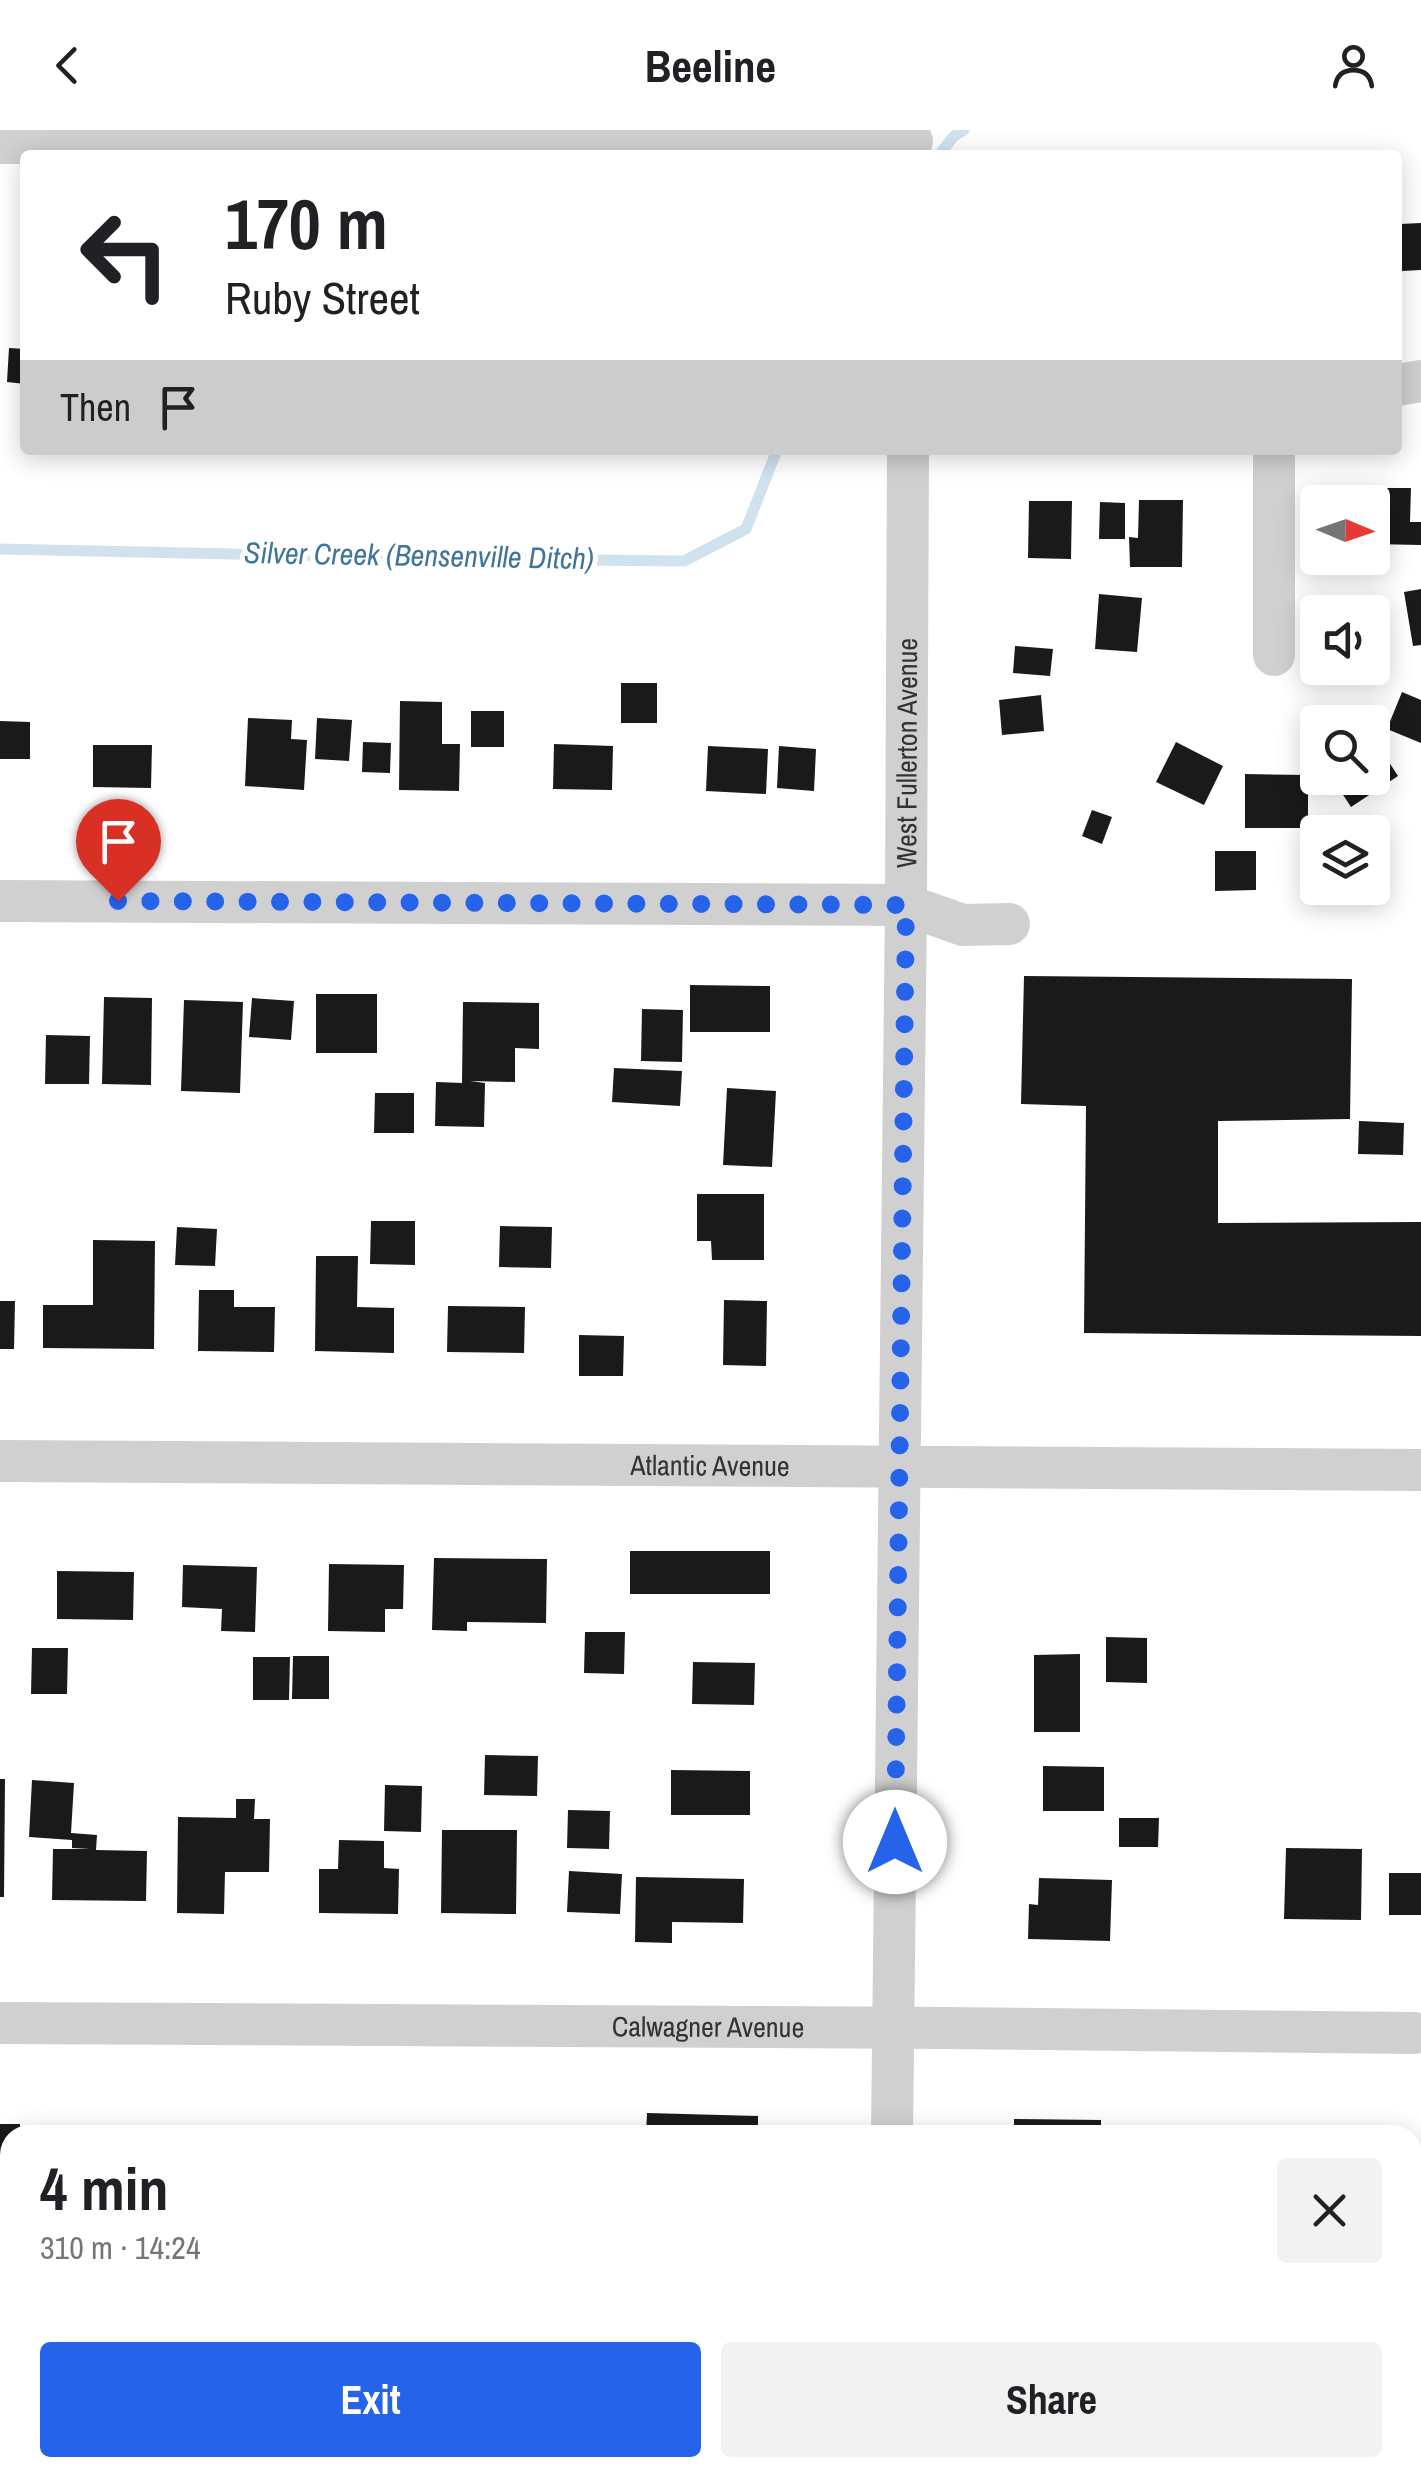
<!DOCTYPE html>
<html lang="en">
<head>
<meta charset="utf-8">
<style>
  :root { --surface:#fff; --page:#f2f2f2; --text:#202124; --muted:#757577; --accent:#2563eb }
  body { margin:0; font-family:"Archivo Narrow",sans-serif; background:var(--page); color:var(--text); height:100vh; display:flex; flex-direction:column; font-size:38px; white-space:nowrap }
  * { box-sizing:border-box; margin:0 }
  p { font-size:32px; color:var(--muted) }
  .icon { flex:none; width:55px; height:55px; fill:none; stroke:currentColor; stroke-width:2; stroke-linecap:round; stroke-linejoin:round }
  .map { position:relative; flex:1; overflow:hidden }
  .details { position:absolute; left:0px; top:1995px; width:1422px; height:352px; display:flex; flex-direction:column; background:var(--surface); border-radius:30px 30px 0 0; box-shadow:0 5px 25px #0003 }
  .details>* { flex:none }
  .guide { position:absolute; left:20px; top:20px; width:1382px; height:305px; border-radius:10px; box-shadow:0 5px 25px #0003; background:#fff; color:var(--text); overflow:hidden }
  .needle { width:65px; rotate:92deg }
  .fabs { position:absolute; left:1300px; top:355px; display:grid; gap:20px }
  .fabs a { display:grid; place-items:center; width:90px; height:90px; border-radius:10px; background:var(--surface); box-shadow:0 5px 25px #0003; font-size:50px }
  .pin { position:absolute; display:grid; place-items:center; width:85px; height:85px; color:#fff; margin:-102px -42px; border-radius:50% 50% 50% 0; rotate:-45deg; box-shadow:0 0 10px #0007 }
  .pin .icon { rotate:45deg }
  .me { position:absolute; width:110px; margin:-55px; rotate:0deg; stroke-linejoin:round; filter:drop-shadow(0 0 8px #0008) }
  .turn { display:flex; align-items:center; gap:35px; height:210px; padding:0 40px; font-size:45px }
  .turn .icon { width:130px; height:130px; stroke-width:2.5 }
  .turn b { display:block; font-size:70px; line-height:85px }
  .then { display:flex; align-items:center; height:95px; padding:0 40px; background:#0003; gap:20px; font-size:38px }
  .round { display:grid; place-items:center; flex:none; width:105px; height:105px; border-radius:10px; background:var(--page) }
  .headline { display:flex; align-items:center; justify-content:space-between; height:170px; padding:0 40px }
  h1 { font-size:60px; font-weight:700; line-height:75px }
  .cta { display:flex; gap:20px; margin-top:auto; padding:20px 40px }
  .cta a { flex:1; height:115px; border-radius:10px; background:var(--accent); color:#fff; font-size:40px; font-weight:700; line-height:115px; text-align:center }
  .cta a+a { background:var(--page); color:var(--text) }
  header { display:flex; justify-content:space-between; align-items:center; height:130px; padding:0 40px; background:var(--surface); font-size:45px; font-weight:700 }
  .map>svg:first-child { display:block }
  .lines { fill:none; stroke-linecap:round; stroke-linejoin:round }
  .stream { stroke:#cfe2ee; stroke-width:11 }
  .building { fill:#1a1a1a }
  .minor { stroke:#d0d0d0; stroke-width:42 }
  .route { stroke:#2563eb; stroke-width:18; stroke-dasharray:0 32.4 }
  .labels { text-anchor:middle; stroke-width:10; stroke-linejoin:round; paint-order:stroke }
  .street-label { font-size:28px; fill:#333; stroke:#fff }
  .water-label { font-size:30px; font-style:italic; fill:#3f7597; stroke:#fff }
</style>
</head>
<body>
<header><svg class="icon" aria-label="back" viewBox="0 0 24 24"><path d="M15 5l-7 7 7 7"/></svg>Beeline<svg class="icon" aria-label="person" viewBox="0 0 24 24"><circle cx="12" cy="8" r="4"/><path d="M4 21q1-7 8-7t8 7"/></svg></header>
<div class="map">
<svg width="1421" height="2346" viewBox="0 0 1421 2346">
  <rect width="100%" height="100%" fill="#fff"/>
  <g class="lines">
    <path class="stream" d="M939,25L954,6L964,0
      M0,419L470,429L684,431L746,399L777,320"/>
  </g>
  <path class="building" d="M1421,93V140L1402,141L1400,94Z
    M9,218L25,219V254L7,252Z
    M1368,358H1411L1410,392H1421V415L1372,414V372H1368Z
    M1139,370H1183L1182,437H1130L1129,407L1138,408Z
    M1029,371H1072L1071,429L1028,428Z
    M1100,372L1125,373V409H1099Z
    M1421,459V515L1413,516L1404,462Z
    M1099,464L1142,468L1137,522L1095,519Z
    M1015,516L1053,519L1050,546L1013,543Z
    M621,553H657V593H621Z
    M1402,562L1421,570V613L1387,599Z
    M1041,565L1044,601L1002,605L999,570Z
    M400,571L442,572V614H460L459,661L399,660Z
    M471,581H504V617H471Z
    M248,588L292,590L291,609L307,610L304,660L245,656Z
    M317,588L352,590L349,631L315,629Z
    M0,591L30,592V629H0Z
    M1372,606L1398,646L1351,677L1332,648H1372Z
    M363,612L391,613L390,643L362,642Z
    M1176,612L1223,636L1204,675L1156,652Z
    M554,614L613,616L612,660L553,659Z
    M93,615H152L151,658L93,657Z
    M708,616L768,619L766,664L706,661Z
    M779,616L816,619L814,661L777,658Z
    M1245,644L1308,645V698H1245Z
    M1092,680L1112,687L1102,714L1082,706Z
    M1215,721H1256V760L1215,761Z
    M1024,846L1352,849L1350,989L1218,991V1093L1421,1092V1206L1084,1203L1086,976L1021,974Z
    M690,855L770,856V902H690Z
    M316,864H377V923H316Z
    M104,867L152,868L151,955L102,954Z
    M252,868L294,871L291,910L249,907Z
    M184,870L243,872L240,963L181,961Z
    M463,872L539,873V919L515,918V952L470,951L485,953L484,997L435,996L436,952L462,953Z
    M642,879L683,880L682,932L641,931Z
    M46,905L90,906L89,954H45Z
    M614,938L682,941L680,976L612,972Z
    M727,958L776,961L772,1037L723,1035Z
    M375,963H414V1003H374Z
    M1359,991L1404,993L1403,1025L1358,1024Z
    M697,1064H764V1130H712L711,1111H697Z
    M371,1091H415V1135L370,1134Z
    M500,1096L552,1097L551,1138L499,1137Z
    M177,1097L217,1099L215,1136L175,1135Z
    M93,1110L155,1111L154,1219L43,1218V1175H93Z
    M316,1126H358L357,1177L394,1178V1223L315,1221Z
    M199,1160H234V1177H275L274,1222L198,1221Z
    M724,1170L767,1171L766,1236L723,1235Z
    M0,1171H15L14,1219H0Z
    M448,1176L525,1177L524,1223L447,1222Z
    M579,1205L624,1206L623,1246H579Z
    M630,1421H770V1464H630Z
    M434,1428L547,1429L546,1493L467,1492V1501L432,1500Z
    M329,1434L404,1435L403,1479H385V1502L328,1501Z
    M183,1435L257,1437L255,1502L221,1501L222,1479L182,1477Z
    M57,1441L134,1442L133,1490L57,1489Z
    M585,1502H625L624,1544L584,1543Z
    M1106,1507L1147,1508V1553L1106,1552Z
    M32,1518H68L67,1564H31Z
    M1080,1524V1602H1034V1525Z
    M293,1526H329V1569H292Z
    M253,1527H290L289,1570H253Z
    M693,1532L755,1533L754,1575L692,1574Z
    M485,1625L538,1626L537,1666L484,1665Z
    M1043,1636L1104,1637V1681H1043Z
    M671,1640L750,1641V1685H671Z
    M0,1649H5L4,1767H0Z
    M32,1650L74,1653L71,1703L97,1705L96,1720L147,1721L146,1771L52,1770L53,1719H90L72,1718V1710L29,1707Z
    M385,1655L422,1656L421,1702L384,1701Z
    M236,1669H255L254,1689H270L269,1742H225L224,1784L177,1783L178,1687L236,1688Z
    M568,1680L610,1681L609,1719L567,1718Z
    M1119,1688H1159L1158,1717H1119Z
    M442,1700H517L516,1784L441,1783Z
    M339,1710L384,1711V1738L399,1739L398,1784L319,1783V1739H338Z
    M1286,1718L1362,1719L1361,1790L1284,1789Z
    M569,1741L622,1744L620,1784L567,1782Z
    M1389,1743H1421V1785H1389Z
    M636,1747L744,1749L743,1793L672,1792V1813L635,1812Z
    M1039,1748L1112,1750L1110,1811L1028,1809L1029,1774L1038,1775Z
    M647,1983L758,1986V2005H646Z
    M1014,1989L1101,1990V2005H1014Z
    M0,1994H20V2005H10V2048H0Z
    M181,1996H228V2005H181Z
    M57,1998L132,2000V2005H57Z
    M1412,2044H1421V2114H1412Z
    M457,2338H534L533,2346H457Z
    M572,2338H616V2346H572Z
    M681,2338H757V2346H681Z
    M1045,2338H1130V2346H1045Z"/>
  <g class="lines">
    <g class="minor">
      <path d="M0,13L912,11"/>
      <path d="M1398,255L1421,251"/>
      <path d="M1274,320V525"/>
      <path d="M0,771L906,775L963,795L1009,794"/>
      <path id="s1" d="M0,1331L1421,1340"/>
      <path id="s2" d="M0,1893L945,1898L1414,1903"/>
      <path id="s3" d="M892,2005L906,775L908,320"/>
      <path d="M887,2346V2338"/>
    </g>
  </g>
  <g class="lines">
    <path class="route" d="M118,771L906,775L895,1712"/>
  </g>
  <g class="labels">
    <g class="street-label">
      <text dy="10" stroke="none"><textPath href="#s3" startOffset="1382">West Fullerton Avenue</textPath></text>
      <text dy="10" stroke="none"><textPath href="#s1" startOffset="710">Atlantic Avenue</textPath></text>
      <text dy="10" stroke="none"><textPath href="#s2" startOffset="708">Calwagner Avenue</textPath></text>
    </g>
    <g class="water-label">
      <text transform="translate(419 426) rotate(1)" y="10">Silver Creek (Bensenville Ditch)</text>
    </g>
  </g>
</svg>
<div class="fabs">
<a><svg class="needle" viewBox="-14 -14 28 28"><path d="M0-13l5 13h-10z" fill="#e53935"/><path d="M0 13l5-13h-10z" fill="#757577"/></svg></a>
<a><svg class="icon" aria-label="sound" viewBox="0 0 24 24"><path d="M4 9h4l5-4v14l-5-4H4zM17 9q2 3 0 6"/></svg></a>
<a><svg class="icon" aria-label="search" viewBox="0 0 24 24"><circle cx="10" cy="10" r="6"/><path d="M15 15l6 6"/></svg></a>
<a><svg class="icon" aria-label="layers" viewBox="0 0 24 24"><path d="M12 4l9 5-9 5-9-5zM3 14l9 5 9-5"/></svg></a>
</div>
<div class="pin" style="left:118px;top:771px;background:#d93025"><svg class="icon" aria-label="arrive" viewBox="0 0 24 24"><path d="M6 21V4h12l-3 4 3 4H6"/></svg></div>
<svg class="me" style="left:895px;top:1712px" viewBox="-20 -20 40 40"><circle r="19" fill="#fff"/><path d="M0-13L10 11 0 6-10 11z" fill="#2563eb"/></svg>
<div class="guide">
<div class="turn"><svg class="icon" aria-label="left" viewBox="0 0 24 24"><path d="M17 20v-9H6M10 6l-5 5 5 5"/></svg><div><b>170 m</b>Ruby Street</div></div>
<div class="then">Then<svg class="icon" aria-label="arrive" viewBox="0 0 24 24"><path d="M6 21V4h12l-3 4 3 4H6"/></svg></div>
</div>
<section class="details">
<div class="headline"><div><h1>4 min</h1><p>310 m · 14:24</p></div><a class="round"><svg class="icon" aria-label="close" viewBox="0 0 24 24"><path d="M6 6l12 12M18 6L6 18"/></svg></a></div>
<div class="cta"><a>Exit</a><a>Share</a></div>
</section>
</div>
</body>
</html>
